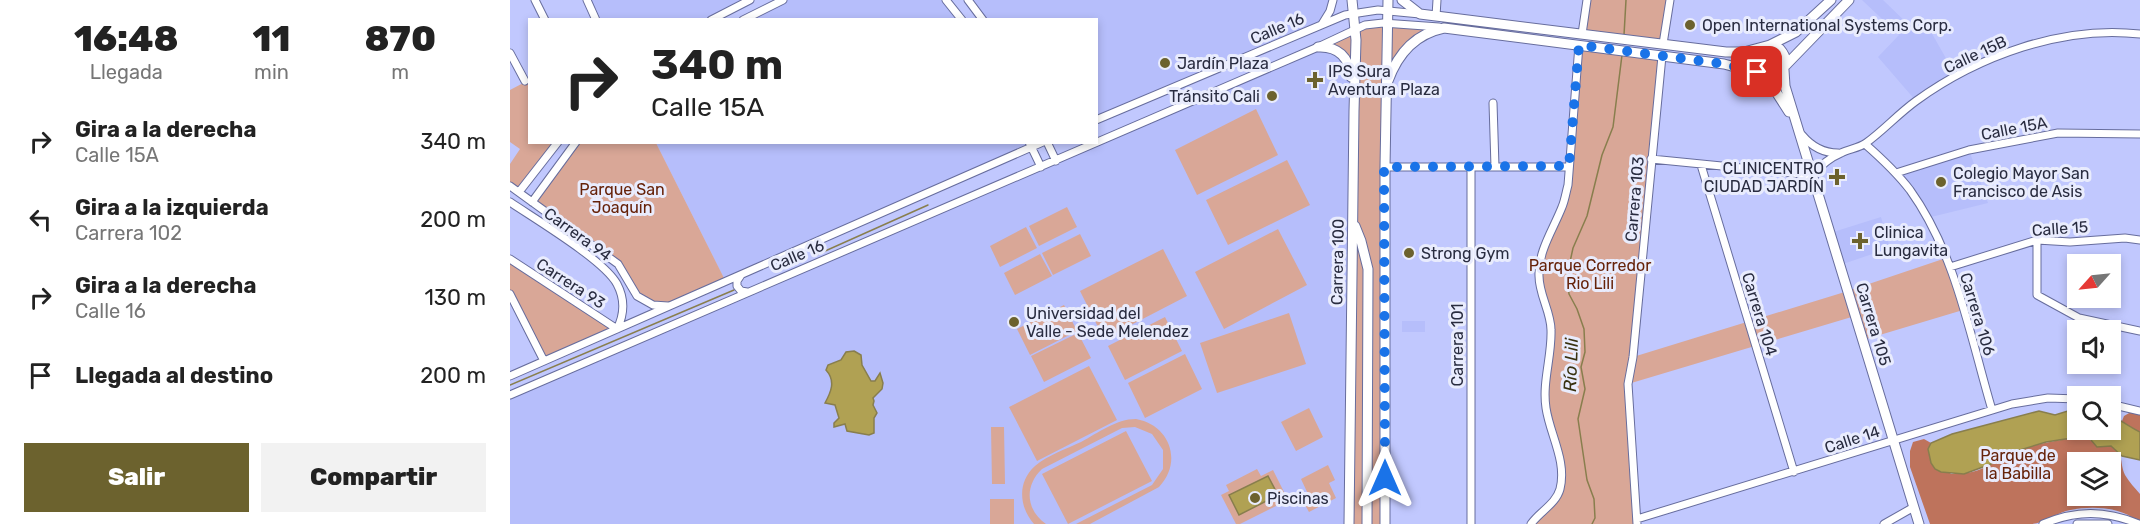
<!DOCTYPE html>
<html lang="es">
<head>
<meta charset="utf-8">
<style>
  :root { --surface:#fff; --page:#f2f2f2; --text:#222; --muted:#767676; --accent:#6c622e }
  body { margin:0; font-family:Rubik,sans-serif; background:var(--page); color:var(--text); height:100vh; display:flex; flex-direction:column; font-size:22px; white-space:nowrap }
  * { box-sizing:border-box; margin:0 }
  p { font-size:20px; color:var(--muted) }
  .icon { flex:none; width:33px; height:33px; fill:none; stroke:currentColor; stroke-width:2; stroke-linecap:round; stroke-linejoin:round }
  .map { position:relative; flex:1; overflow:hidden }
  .panel { display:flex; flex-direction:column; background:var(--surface); width:510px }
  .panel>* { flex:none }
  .hud { position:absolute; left:18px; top:18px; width:570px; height:126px; border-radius:0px; box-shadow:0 3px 9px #0003; background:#fff; color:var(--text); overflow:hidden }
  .needle { width:39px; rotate:243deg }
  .controls { position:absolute; left:1557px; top:254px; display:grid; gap:12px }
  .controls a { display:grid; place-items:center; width:54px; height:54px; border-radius:0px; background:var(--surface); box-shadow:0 3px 9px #0003; font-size:30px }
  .pin { position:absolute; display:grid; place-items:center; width:51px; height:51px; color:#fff; margin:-26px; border-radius:12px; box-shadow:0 3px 9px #0006 }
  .me { position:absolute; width:66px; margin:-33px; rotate:0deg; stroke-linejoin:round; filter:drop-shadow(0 0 4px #0008) }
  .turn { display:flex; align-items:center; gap:21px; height:126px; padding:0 24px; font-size:27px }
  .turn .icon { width:78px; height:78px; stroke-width:2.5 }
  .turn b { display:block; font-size:42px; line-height:51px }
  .eta { display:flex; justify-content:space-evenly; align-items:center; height:102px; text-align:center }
  .eta b { font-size:36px; font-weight:800; line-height:42px }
  .button { display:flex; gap:12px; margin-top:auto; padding:12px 24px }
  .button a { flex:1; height:69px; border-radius:0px; background:var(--accent); color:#fff; font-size:24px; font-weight:800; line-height:69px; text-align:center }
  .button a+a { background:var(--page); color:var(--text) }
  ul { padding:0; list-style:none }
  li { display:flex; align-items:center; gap:18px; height:78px; padding:0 24px }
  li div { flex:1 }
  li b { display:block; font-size:22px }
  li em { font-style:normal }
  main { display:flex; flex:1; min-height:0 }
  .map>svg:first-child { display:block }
  .built { fill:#b6befb }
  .green { fill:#d9a797 }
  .forest { fill:#be735c; fill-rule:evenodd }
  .water { fill:#b0a153; stroke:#887e4d; stroke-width:1.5 }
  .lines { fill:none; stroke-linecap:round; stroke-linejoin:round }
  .stream { stroke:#887e4d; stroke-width:1.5 }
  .minor-casing { stroke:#676d9d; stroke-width:9 }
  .major-casing { stroke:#676d9d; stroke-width:11 }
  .minor { stroke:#fff; stroke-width:7 }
  .major { stroke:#fff; stroke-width:9 }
  .route { stroke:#1a73e8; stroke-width:10; stroke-dasharray:0 18 }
  .poi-dot { fill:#6c622e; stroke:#e9ecfd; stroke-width:2 }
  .labels { text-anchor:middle; stroke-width:6; stroke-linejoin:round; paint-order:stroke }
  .poi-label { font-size:16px; fill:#292c40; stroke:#e9ecfd; text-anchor:start }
  .street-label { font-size:16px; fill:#292c40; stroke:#e9ecfd }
  .park-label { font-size:16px; fill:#662209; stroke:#e9ecfd }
  .water-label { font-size:18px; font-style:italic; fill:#38310f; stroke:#e9ecfd }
</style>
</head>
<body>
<main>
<section class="panel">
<div class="eta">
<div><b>16:48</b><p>Llegada</p></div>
<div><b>11</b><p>min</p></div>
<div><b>870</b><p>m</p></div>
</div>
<ul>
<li><svg class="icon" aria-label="right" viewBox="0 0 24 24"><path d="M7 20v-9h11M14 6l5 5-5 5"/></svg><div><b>Gira a la derecha</b><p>Calle 15A</p></div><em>340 m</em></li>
<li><svg class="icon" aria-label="left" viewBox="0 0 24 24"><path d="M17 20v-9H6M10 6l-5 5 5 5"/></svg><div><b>Gira a la izquierda</b><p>Carrera 102</p></div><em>200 m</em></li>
<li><svg class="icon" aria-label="right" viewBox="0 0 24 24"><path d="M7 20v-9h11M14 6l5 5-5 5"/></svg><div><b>Gira a la derecha</b><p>Calle 16</p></div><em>130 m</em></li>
<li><svg class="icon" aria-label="arrive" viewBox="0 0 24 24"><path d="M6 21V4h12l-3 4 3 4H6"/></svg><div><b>Llegada al destino</b></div><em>200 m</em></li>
</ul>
<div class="button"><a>Salir</a><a>Compartir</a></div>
</section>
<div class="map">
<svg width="1630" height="524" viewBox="0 0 1630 524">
  <rect width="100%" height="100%" fill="#c1c8fe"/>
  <path class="built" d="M77,0H240L201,20L86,19Z
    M273,0H436L452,20H233Z
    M458,0H823L810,26L587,120L586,20L473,19Z
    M1352,0H1373L1400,26L1412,16L1446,76L1406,101L1368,57L1389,35Z
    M823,48L841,72L839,524H0V395L789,54Z
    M519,142L521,147L216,282L146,143Z
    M1459,150L1478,203L1417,218L1386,173Z
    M1371,217L1380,248L1330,265L1320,233Z
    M892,321H915V332H892Z"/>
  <path class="green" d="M1077,0H1160L1153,44L1072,34Z
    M855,25L934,28L906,40L876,89L875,524H839L844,111L840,65L817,46Z
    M1069,45L1152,56L1123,357L1338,291L1436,258L1453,310L1353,340L1345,316L1118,384L1127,524H1021L1045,500L1051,474L1036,409L1041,342L1031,295L1030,262L1053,206Z
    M1254,47L1274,54L1268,76L1247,73L1244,66Z
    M19,80L20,142L48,143L9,192L0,186V164L10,149L0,142V90Z
    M746,109L768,155L687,195L665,150Z
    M66,143H146L216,282L167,304L134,302L112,271L22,202Z
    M777,160L800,205L718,245L696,200Z
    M557,207L567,227L529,246L519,226Z
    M516,227L527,248L490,267L480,246Z
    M768,229L797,285L714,329L685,272Z
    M570,234L581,256L543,275L532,253Z
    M653,249L677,296L594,339L570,291Z
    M530,254L542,276L505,295L494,273Z
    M0,259L107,329L34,361L0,294Z
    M554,305L567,331L520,355L507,329Z
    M779,313L796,364L707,393L690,343Z
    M655,317L672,351L615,380L598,346Z
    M568,333L581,358L534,382L521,356Z
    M675,354L692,389L635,418L618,383Z
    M579,366L607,420L527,461L499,407Z
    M799,408L813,437L786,451L771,422Z
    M626,419C660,425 673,462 649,487L580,524H566L642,485L653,469V450L642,434L625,427L612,428L532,469C514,486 516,510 536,524H524C509,507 507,482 525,466C538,455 556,449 571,442C588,433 606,419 626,419Z
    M481,427H494L495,484H482Z
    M616,431L642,481L558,524L532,474Z
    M818,465L825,480L819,483L826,498L799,512L791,498L798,494L791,479Z
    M747,469L751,476L763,470L778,500L730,524H726L711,495L719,491L716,485Z
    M480,499H504V524H480Z"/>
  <path class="forest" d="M1626,409L1630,411V432L1618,427L1612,421L1614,416Z
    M1571,429H1580V440L1595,447L1601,446C1615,456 1609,461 1615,475C1619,482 1625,488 1630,494V524C1614,506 1579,505 1556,511C1545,514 1534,523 1522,524C1489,524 1453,524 1420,524L1400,467V451L1403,442L1414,439L1421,443L1418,449L1441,474C1454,474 1470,472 1482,463C1489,459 1494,454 1502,452C1524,444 1546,441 1568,437ZM1568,462H1600V495H1568Z"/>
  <path class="water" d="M344,351L351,355L352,365L361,381H365L370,373L373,383L372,389L363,398L364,401L363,405L367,413L364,418V433L359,435L337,431L335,424L324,427V423L329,418L325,405L315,403C321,392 326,381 316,370L318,365L331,360L336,352Z
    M1561,410L1567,412L1568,429H1571L1568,437L1536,442L1500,453L1487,458L1481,464L1454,474L1431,472L1425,469L1421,463L1418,449L1421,443L1442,434L1529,411L1545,415Z
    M1601,416C1611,420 1620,427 1630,432V460L1612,456L1601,446L1587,447L1581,440L1580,429H1600Z
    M758,476L768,495L729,515L719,495Z"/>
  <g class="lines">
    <path class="stream" d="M1114,35L1116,0
      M304,256L418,205
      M0,385L224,290
      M1082,524L1085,518L1084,499L1077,480L1068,419L1075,389L1071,367L1075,352L1074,329L1067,309L1059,294L1057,276L1063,248L1077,216L1092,155L1103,127L1112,55"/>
    <defs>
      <path id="minor" d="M25,0L35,20
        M77,0L86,20
        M436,0L452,20
        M458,0L473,20
        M926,16L927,0
        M201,20L240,0
        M233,20L273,0
        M812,24L820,11L823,0
        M1072,34L1077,0
        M1153,44L1160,0
        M0,53L15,81
        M983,103L985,167
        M586,120L835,15L868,10L910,14
        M1292,135C1302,147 1313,153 1328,153
        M519,142L531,167
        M537,142L546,161
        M1355,144C1371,158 1387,173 1400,190C1446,254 1460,336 1482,410
        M1141,159L1302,175C1311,165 1319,158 1331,153C1339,149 1349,148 1356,143C1374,130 1388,114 1406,101C1468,56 1553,25 1630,34
        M1191,165L1284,472
        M875,167H1059
        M1386,173L1459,150L1548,133L1630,134
        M0,186L108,264L127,296L143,305L158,306
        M9,192L48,142
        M0,202C25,219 94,260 107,284C115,299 114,315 107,329
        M22,202L66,142
        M1527,240V295L1569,318L1630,331
        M0,259L107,329
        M1440,267L1527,240L1560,242L1615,238L1630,240
        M231,275L227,281V286L231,291L237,292
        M0,294L34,361
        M0,376L533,142
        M0,395L808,47L855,25L873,23L929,27
        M1600,404L1630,411
        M1127,519L1502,404L1538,398L1568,399
        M961,524V167
        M1021,524C1029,512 1046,504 1050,489C1057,461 1040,435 1036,408C1032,382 1042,356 1041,330C1041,312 1029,295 1029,276C1028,251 1043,230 1052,207C1055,200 1056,192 1058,185L1069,45
        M1127,524L1118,384L1123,357L1152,56
        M1374,524L1404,507
        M1533,524C1566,510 1595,510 1629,524
        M1567,524H1598"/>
      <path id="major" d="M892,0L910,14L926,16L1216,52H1234L1260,45L1270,49C1277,57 1277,65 1271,73L1259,78L1250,75
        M1260,45L1286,32L1321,0
        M808,47C828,46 839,57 841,77
        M1252,48L1244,58L1245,69L1263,87L1279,112
        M1276,65L1339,0
        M1274,70L1275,86L1409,524
        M878,81C888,53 905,34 934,28L1214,64L1247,73
        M845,226L851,241L858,269L857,524
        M839,524L844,111L846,40L842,0
        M875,524V167L878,0"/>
    </defs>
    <use href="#minor" class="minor-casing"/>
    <use href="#major" class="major-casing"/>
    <use href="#minor" class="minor"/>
    <use href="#major" class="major"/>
  </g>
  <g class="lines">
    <path class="route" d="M875,478L874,167L1059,166L1069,45L1214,64L1247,72"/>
  </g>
  <g class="poi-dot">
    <circle cx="1180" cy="25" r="6"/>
    <circle cx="655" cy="63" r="6"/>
    <path d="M802 71h6v6h6v6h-6v6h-6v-6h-6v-6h6z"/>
    <circle cx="762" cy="96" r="6"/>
    <path d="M1324 168h6v6h6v6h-6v6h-6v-6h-6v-6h6z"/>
    <circle cx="1431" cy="182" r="6"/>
    <path d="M1347 232h6v6h6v6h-6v6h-6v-6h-6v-6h6z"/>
    <circle cx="899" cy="253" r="6"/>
    <circle cx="504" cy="322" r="6"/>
    <circle cx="745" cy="498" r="6"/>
  </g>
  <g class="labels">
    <g class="poi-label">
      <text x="1192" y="31">Open International Systems Corp.</text>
      <text x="667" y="69">Jardín Plaza</text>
      <text x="818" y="77">IPS Sura<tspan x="818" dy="18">Aventura Plaza</tspan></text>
      <text x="750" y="102" text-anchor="end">Tránsito Cali</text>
      <text x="1314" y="174" text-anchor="end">CLINICENTRO<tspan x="1314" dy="18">CIUDAD JARDÍN</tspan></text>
      <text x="1443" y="179">Colegio Mayor San<tspan x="1443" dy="18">Francisco de Asis</tspan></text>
      <text x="1364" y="238">Clinica<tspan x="1364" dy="18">Lungavita</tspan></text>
      <text x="911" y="259">Strong Gym</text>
      <text x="516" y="319">Universidad del<tspan x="516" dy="18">Valle - Sede Melendez</tspan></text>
      <text x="757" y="504">Piscinas</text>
    </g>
    <g class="street-label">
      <text transform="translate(767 28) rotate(-23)" y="6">Calle 16</text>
      <text transform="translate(1465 54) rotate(-25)" y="6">Calle 15B</text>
      <text transform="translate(1504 128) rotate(-11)" y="6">Calle 15A</text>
      <text transform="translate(1124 199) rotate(-85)" y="6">Carrera 103</text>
      <text transform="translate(1550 228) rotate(-4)" y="6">Calle 15</text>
      <text transform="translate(68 234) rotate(36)" y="6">Carrera 94</text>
      <text transform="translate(287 255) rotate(-23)" y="6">Calle 16</text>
      <text transform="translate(827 262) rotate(-89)" y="6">Carrera 100</text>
      <text transform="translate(61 283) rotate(33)" y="6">Carrera 93</text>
      <text transform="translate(1250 314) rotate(73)" y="6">Carrera 104</text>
      <text transform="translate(1468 314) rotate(73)" y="6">Carrera 106</text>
      <text transform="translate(1364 324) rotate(73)" y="6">Carrera 105</text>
      <text transform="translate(947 345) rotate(-90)" y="6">Carrera 101</text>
      <text transform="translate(1342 439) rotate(-18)" y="6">Calle 14</text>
    </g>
    <g class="park-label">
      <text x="112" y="195">Parque San<tspan x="112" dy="18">Joaquín</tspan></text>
      <text x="1080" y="271">Parque Corredor<tspan x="1080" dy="18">Rio Lili</tspan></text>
      <text x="1508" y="461">Parque de<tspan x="1508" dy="18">la Babilla</tspan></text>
    </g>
    <g class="water-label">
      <text transform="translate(1061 365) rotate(-88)" y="6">Río Lili</text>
    </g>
  </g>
</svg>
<div class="controls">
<a><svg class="needle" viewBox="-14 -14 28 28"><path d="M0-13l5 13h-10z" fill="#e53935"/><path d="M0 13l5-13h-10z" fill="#767676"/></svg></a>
<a><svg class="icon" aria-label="sound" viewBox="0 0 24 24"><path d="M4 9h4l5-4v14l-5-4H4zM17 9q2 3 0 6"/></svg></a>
<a><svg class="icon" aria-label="search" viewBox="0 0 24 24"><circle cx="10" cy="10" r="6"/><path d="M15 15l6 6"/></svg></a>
<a><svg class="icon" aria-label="layers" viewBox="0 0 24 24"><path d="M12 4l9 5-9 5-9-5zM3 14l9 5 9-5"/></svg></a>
</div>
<div class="pin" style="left:1247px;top:72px;background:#d93025"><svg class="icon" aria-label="arrive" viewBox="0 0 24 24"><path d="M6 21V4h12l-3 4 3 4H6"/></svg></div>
<svg class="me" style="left:875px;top:478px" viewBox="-20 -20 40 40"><path d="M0-17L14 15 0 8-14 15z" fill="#1a73e8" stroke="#fff" stroke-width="4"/></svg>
<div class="hud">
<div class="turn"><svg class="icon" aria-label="right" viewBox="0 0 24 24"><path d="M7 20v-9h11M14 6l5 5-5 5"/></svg><div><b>340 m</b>Calle 15A</div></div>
</div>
</div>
</main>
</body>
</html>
